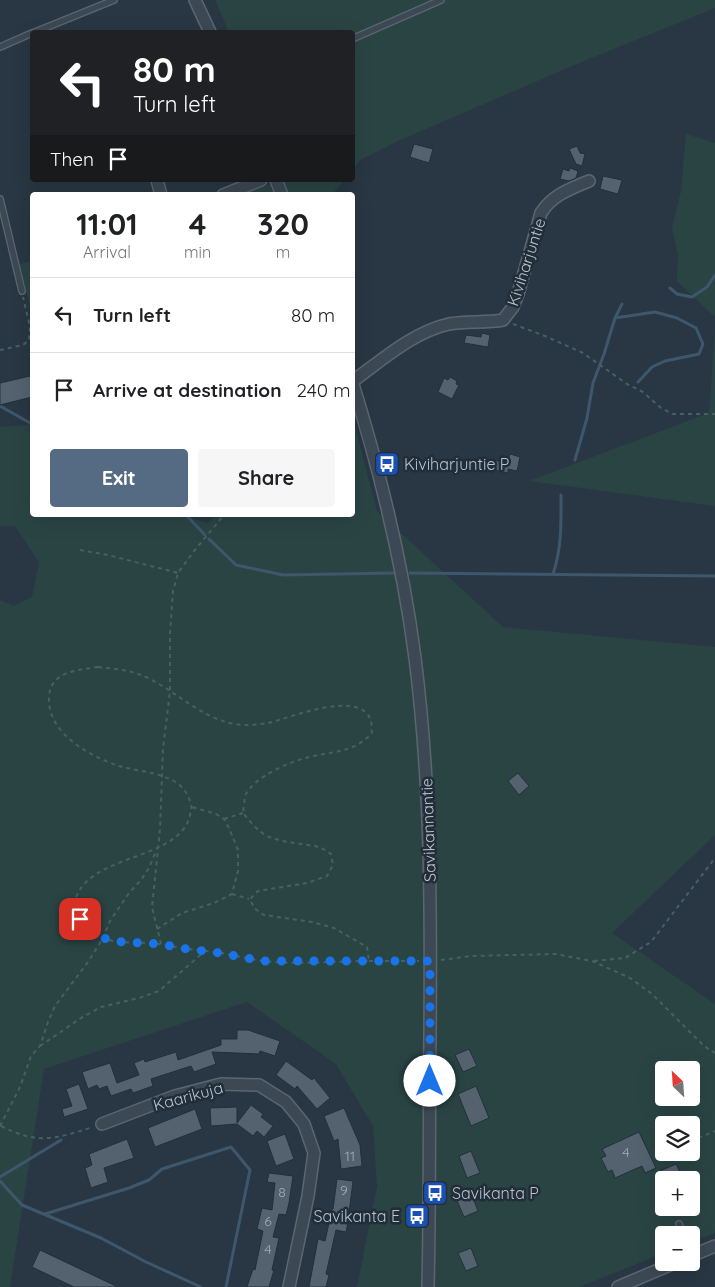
<!DOCTYPE html>
<html lang="en">
<head>
<meta charset="utf-8">
<style>
  :root { --surface:#fff; --page:#f6f6f6; --text:#202124; --muted:#757577; --line:#e0e0e0; --accent:#556b83 }
  body { margin:0; font-family:Quicksand,sans-serif; background:var(--page); color:var(--text); height:100vh; display:flex; flex-direction:column; font-size:19px; white-space:nowrap }
  * { box-sizing:border-box; margin:0 }
  p { font-size:16px; color:var(--muted) }
  .icon { flex:none; width:28px; height:28px; fill:none; stroke:currentColor; stroke-width:2; stroke-linecap:round; stroke-linejoin:round }
  .map { position:relative; flex:1; overflow:hidden }
  .details { position:absolute; left:30px; top:192px; width:325px; height:325px; display:flex; flex-direction:column; background:var(--surface); border-radius:5px; box-shadow:0 5px 20px #0002 }
  .details>* { flex:none }
  .banner { position:absolute; left:30px; top:30px; width:325px; height:152px; border-radius:5px; box-shadow:0 5px 20px #0002; background:#202124; color:#fff; overflow:hidden }
  .needle { width:32px; rotate:335deg }
  .tools { position:absolute; left:655px; top:1061px; display:grid; gap:10px }
  .tools a { display:grid; place-items:center; width:45px; height:45px; border-radius:5px; background:var(--surface); box-shadow:0 5px 20px #0002; font-size:25px }
  .pin { position:absolute; display:grid; place-items:center; width:42px; height:42px; color:#fff; margin:-21px; border-radius:10px; box-shadow:0 2px 8px #0006 }
  .me { position:absolute; width:55px; margin:-28px; rotate:0deg; stroke-linejoin:round; filter:drop-shadow(0 0 4px #0008) }
  .turn { display:flex; align-items:center; gap:18px; height:105px; padding:0 20px; font-size:22px }
  .turn .icon { width:65px; height:65px; stroke-width:2.5 }
  .turn b { display:block; font-size:35px; line-height:42px }
  .then { display:flex; align-items:center; height:48px; padding:0 20px; background:#0003; gap:10px; font-size:19px }
  .eta { display:flex; justify-content:space-evenly; align-items:center; height:85px; text-align:center }
  .eta b { font-size:30px; font-weight:700; line-height:35px }
  .cta { display:flex; gap:10px; margin-top:auto; padding:10px 20px }
  .cta a { flex:1; height:58px; border-radius:5px; background:var(--accent); color:#fff; font-size:20px; font-weight:700; line-height:58px; text-align:center }
  .cta a+a { background:var(--page); color:var(--text) }
  ul { padding:0; list-style:none }
  li { display:flex; align-items:center; gap:15px; height:75px; padding:0 20px; border-top:1px solid var(--line) }
  li div { flex:1 }
  li b { display:block; font-size:19px }
  li em { font-style:normal }
  .map>svg:first-child { display:block }
  .green { fill:#2a4444; fill-rule:evenodd }
  .lines { fill:none; stroke-linecap:round; stroke-linejoin:round }
  .stream { stroke:#3e576c; stroke-width:3 }
  .building { fill:#546270; stroke:#232f3a }
  .lane-casing { stroke:#5b6670; stroke-width:8 }
  .street-casing { stroke:#5b6670; stroke-width:14 }
  .path { stroke:#486060; stroke-width:2; stroke-dasharray:4 4; stroke-linecap:butt }
  .lane { stroke:#3c4853; stroke-width:5.5 }
  .street { stroke:#3c4853; stroke-width:11 }
  .route { stroke:#1a73e8; stroke-width:9; stroke-dasharray:0 16.2 }
  .labels { text-anchor:middle; stroke-width:5; stroke-linejoin:round; paint-order:stroke }
  .number-label { font-size:14px; fill:#a0abb5 }
  .street-label { font-size:16px; fill:#bac3cc; stroke:#212d38 }
  .poi-label { font-size:16px; fill:#bac3cc; stroke:#212d38; text-anchor:start }
</style>
</head>
<body>
<div class="map">
<svg width="715" height="1287" viewBox="0 0 715 1287">
  <rect width="100%" height="100%" fill="#283743"/>
  <path class="green" d="M215,0H715V8L579,63L396,142L360,160L353,170L352,32H229Z
    M686,134L715,143V317L677,281L678,256L672,227L681,191Z
    M280,180H344L332,195H240Z
    M32,261V317L20,264Z
    M715,330V506L529,481L709,413Z
    M32,425V515H182L207,523L215,515H352L353,425L355,426L377,511L503,627L715,647V835L612,933L715,1004V1233L691,1242V1235H664V1253L579,1287H357L377,1187L373,1126L336,1064L247,1002L44,1069L10,1287H0V600L14,606L32,597L39,562L15,526H0V427ZM664,1070H691V1098H664ZM664,1125H691V1152H664ZM664,1180H691V1208H664Z"/>
  <g class="lines">
    <path class="stream" d="M670,288L677,294L692,297L707,287L715,275
      M615,318L655,312L677,318L696,328L703,344L699,354L665,361L652,367L638,382
      M0,406L32,424
      M575,460L587,418L593,383L604,354L615,318L622,304
      M186,515L205,535
      M209,539L236,565L283,575L393,573
      M410,573L715,576
      M553,574C562,548 561,522 561,495
      M0,1177L61,1140
      M0,1181L22,1205L101,1238L146,1262L201,1287
      M45,1214L129,1188L149,1180L162,1169L231,1147L250,1170L226,1287"/>
  </g>
  <path class="building" d="M414,144L433,149L429,163L410,157Z
    M577,146L580,153L585,154L582,166L576,164L569,149Z
    M570,168L578,171L576,178L569,181L560,179L563,169L569,171Z
    M603,176L622,180L618,194L600,189Z
    M482,333L490,335L488,347L464,343L466,335L481,337Z
    M30,376L32,386V397L0,405V383Z
    M450,377L457,381L456,384L459,385L452,399L438,392L444,378L448,380Z
    M510,454L520,457L517,471L508,469V473L491,469L493,460L507,463Z
    M518,773L529,786L519,795L508,781Z
    M237,1030H248L280,1041L275,1056L260,1051L259,1054L212,1052L216,1064L194,1072L191,1066L151,1079L153,1086L133,1093L131,1089L111,1096L107,1086L99,1089L97,1085L88,1089L82,1072L110,1063L117,1083L139,1075L134,1063L144,1059L145,1062L176,1052L178,1060L221,1045V1039H237Z
    M469,1049L477,1066L463,1072L455,1055Z
    M286,1061L312,1080L314,1078L330,1098L317,1109L297,1086L295,1089L276,1075Z
    M79,1084L88,1109L64,1117L62,1109L72,1106L66,1089Z
    M476,1086L489,1118L471,1126L458,1094Z
    M251,1105L263,1114L261,1117L273,1126L264,1137L257,1131L253,1136L237,1124L211,1126L210,1108L237,1107V1123Z
    M344,1108L360,1145L362,1166L341,1169L338,1139L334,1141L324,1116Z
    M195,1109L202,1129L155,1147L148,1128Z
    M639,1132L656,1168L645,1173L642,1166L615,1178L612,1170L608,1172L601,1158L606,1156L602,1149Z
    M285,1134L294,1159L276,1166L267,1141Z
    M127,1139L134,1158L104,1168L108,1182L91,1188L85,1168L92,1165L89,1154Z
    M471,1151L480,1173L467,1178L459,1156Z
    M676,1164L684,1180H664L660,1171Z
    M269,1173L293,1176L289,1203L286,1215L279,1214L273,1237L279,1238L272,1270H274L269,1287H247L253,1269L255,1270L263,1231L257,1229L262,1208L272,1210L275,1183L267,1182Z
    M337,1179L353,1181L349,1213H350L346,1232L336,1230L326,1274L329,1275L326,1287H309L318,1239L325,1241L332,1209H333Z
    M470,1190L478,1211L464,1217L455,1196Z
    M471,1248L478,1266L466,1271L458,1253Z
    M40,1250L118,1287H74L32,1267Z"/>
  <g class="lines">
    <defs>
      <path id="lane" d="M35,32L114,0
        M352,39L441,0
        M0,47L32,33
        M0,199L22,291
        M679,1224L684,1235"/>
      <path id="street" d="M195,0L210,32
        M157,180L161,195
        M276,180L282,195
        M223,195L261,180
        M352,381C380,471 403,564 415,658C431,784 431,908 430,1034C429,1118 430,1203 428,1287
        M353,381C382,360 413,332 449,324C466,321 486,323 503,320L513,307L518,294L541,213C552,195 570,189 589,181
        M102,1124L175,1096L221,1084L259,1085L286,1102L304,1124L314,1153L308,1196L289,1287
        M691,1256L715,1246
        M618,1287L677,1262"/>
    </defs>
    <use href="#lane" class="lane-casing"/>
    <use href="#street" class="street-casing"/>
    <path class="path" d="M513,324L545,336L583,353L627,384L643,392L661,408L673,414H715
      M0,350L23,345L29,340L30,327L23,297
      M80,550L108,555L178,573
      M98,667C115,669 131,670 146,677C178,692 208,725 246,725C253,725 261,724 268,723C290,718 361,688 371,721C372,724 371,729 372,733C354,753 333,751 309,757C289,762 256,776 246,794C244,799 244,807 243,813L254,826L266,836L282,841L320,847L331,854L333,865L327,876L307,883L258,891L250,899L254,908L264,915L312,922L334,928L367,947L369,961C334,961 298,965 263,961C249,959 236,956 222,953C209,951 195,950 181,948C174,947 166,945 159,944C141,941 120,945 103,938C92,934 78,921 75,909C73,902 77,894 81,888C105,854 181,857 190,815C191,811 192,808 191,804C188,794 183,786 174,781C157,772 137,771 119,766C89,756 47,733 49,697C50,671 79,670 98,667Z
      M224,819L243,813
      M232,894L249,899
      M157,929L182,913L214,903L232,894L238,871V850L229,828L224,819L216,814L192,807
      M161,944L152,907L160,829L163,749L170,691V634L173,591L178,573L194,551L224,515
      M441,960L471,956L556,954L592,961L630,978L652,994L704,1046L715,1053
      M369,961H419
      M594,961L625,958L651,942L715,858
      M40,1046L81,1018L101,1007L139,998L159,991L205,951
      M0,1126L20,1087L31,1056L40,1046L48,1022L55,1006L88,962L103,938L110,921L129,893L141,880L149,868L156,851
      M1,1126C38,1145 55,1139 93,1127
      M691,1141L715,1131"/>
    <use href="#lane" class="lane"/>
    <use href="#street" class="street"/>
  </g>
  <g class="lines">
    <path class="route" d="M80,919L90,930L103,938L122,942L161,944L180,948L220,953L262,961H430V1081"/>
  </g>
  <defs>
    <symbol id="bus-square" viewBox="-11 -11 22 22"><rect x="-9" y="-9" width="18" height="18" rx="4" fill="#1a4fb4" stroke="#212d38"/><path d="M-5-6H5V4H4V6H2V4H-2V6H-4V4H-5ZM-3.5-4V0h7V-4ZM-3.5 1.2v1.5H-2V1.2ZM2 1.2v1.5H3.5V1.2Z" fill="#fff"/></symbol>
  </defs>
  <g fill-rule="evenodd">
    <use href="#bus-square" x="373" y="450" width="28" height="28"/>
    <use href="#bus-square" x="421" y="1179" width="28" height="28"/>
    <use href="#bus-square" x="403" y="1202" width="28" height="28"/>
  </g>
  <g class="labels">
    <g class="number-label">
      <text x="626" y="1157">4</text>
      <text x="350" y="1161">11</text>
      <text x="344" y="1195">9</text>
      <text x="282" y="1197">8</text>
      <text x="268" y="1226">6</text>
      <text x="268" y="1254">4</text>
    </g>
    <g class="street-label">
      <text transform="translate(526 262) rotate(-72)" y="6">Kiviharjuntie</text>
      <text transform="translate(428 830) rotate(-92)" y="6">Savikannantie</text>
      <text transform="translate(188 1096) rotate(-15)" y="6">Kaarikuja</text>
    </g>
    <g class="poi-label">
      <text x="404" y="470">Kiviharjuntie P</text>
      <text x="452" y="1199">Savikanta P</text>
      <text x="400" y="1222" text-anchor="end">Savikanta E</text>
    </g>
  </g>
</svg>
<div class="tools">
<a><svg class="needle" viewBox="-14 -14 28 28"><path d="M0-13l5 13h-10z" fill="#e53935"/><path d="M0 13l5-13h-10z" fill="#757577"/></svg></a>
<a><svg class="icon" aria-label="layers" viewBox="0 0 24 24"><path d="M12 4l9 5-9 5-9-5zM3 14l9 5 9-5"/></svg></a>
<a>+</a>
<a>−</a>
</div>
<div class="pin" style="left:80px;top:919px;background:#d93025"><svg class="icon" aria-label="arrive" viewBox="0 0 24 24"><path d="M6 21V4h12l-3 4 3 4H6"/></svg></div>
<svg class="me" style="left:430px;top:1081px" viewBox="-20 -20 40 40"><circle r="19" fill="#fff"/><path d="M0-13L10 11 0 6-10 11z" fill="#1a73e8"/></svg>
<div class="banner">
<div class="turn"><svg class="icon" aria-label="left" viewBox="0 0 24 24"><path d="M17 20v-9H6M10 6l-5 5 5 5"/></svg><div><b>80 m</b>Turn left</div></div>
<div class="then">Then<svg class="icon" aria-label="arrive" viewBox="0 0 24 24"><path d="M6 21V4h12l-3 4 3 4H6"/></svg></div>
</div>
<section class="details">
<div class="eta">
<div><b>11:01</b><p>Arrival</p></div>
<div><b>4</b><p>min</p></div>
<div><b>320</b><p>m</p></div>
</div>
<ul>
<li><svg class="icon" aria-label="left" viewBox="0 0 24 24"><path d="M17 20v-9H6M10 6l-5 5 5 5"/></svg><div><b>Turn left</b></div><em>80 m</em></li>
<li><svg class="icon" aria-label="arrive" viewBox="0 0 24 24"><path d="M6 21V4h12l-3 4 3 4H6"/></svg><div><b>Arrive at destination</b></div><em>240 m</em></li>
</ul>
<div class="cta"><a>Exit</a><a>Share</a></div>
</section>
</div>
</body>
</html>
